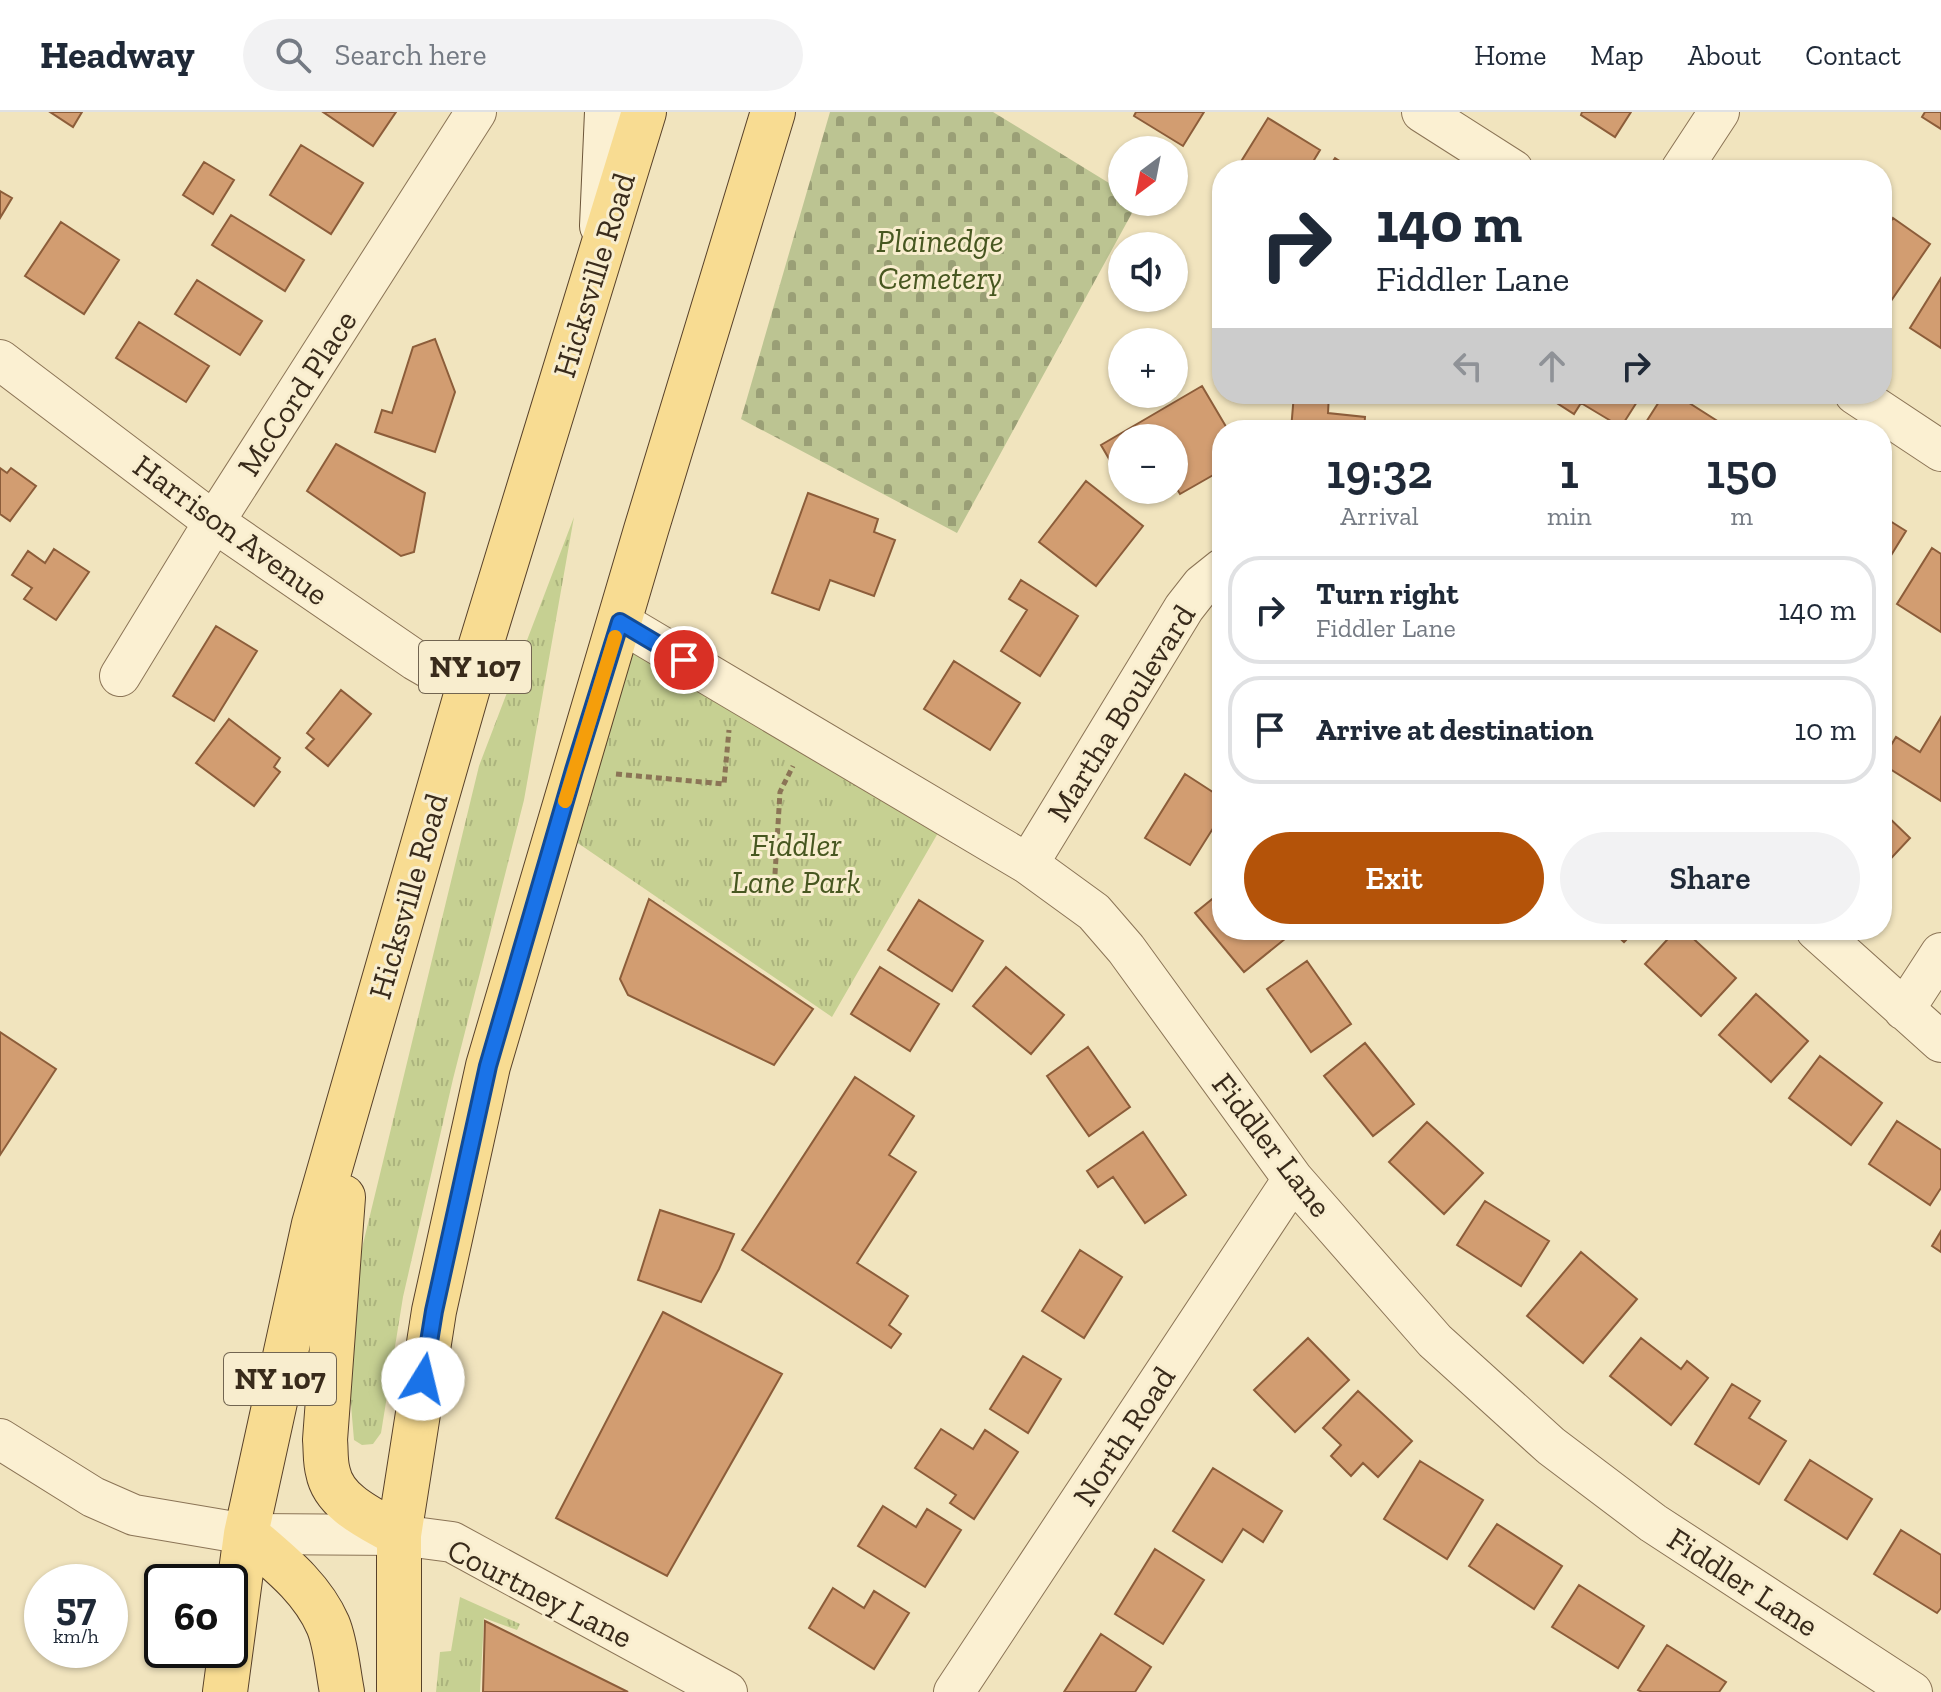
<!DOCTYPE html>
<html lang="en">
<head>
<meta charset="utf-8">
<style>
  :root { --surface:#fff; --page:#f2f2f3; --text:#1f2937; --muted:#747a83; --line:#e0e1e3; --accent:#b45309 }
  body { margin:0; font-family:"Zilla Slab",serif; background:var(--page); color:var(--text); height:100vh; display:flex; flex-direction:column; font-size:30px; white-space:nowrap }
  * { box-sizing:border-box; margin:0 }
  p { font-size:26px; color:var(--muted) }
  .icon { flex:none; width:44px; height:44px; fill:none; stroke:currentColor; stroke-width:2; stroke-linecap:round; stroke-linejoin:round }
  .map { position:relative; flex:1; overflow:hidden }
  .drawer { position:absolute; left:1212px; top:308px; width:680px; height:520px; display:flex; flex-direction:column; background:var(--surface); border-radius:32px; box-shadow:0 2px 6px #0004 }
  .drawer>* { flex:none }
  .guide { position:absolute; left:1212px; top:48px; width:680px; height:244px; border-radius:32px; box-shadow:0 2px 6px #0004; background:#fff; color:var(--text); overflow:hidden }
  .needle { width:52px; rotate:212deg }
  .buttons { position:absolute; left:1108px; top:24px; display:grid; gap:16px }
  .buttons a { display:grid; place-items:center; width:80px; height:80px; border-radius:50%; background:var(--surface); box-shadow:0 2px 6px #0004; font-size:40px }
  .speed { position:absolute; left:24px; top:1452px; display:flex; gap:16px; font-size:40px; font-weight:700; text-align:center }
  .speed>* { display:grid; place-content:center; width:104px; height:104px; border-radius:50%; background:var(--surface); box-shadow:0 2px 6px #0004; line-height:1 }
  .speed small { font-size:20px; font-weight:400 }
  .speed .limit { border:4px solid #111; border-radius:12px; background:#fff; color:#111 }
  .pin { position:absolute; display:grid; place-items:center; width:68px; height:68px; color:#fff; margin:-34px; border:4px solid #fff; border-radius:50%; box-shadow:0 2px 8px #0007 }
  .me { position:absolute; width:88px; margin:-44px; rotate:9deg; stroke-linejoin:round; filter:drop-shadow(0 0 6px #0008) }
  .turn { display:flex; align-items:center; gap:28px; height:168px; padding:0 32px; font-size:36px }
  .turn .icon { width:104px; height:104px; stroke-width:2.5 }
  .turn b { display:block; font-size:56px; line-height:68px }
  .lanes { display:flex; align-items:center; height:76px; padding:0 32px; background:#0003; justify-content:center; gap:40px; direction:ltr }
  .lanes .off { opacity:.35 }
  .eta { display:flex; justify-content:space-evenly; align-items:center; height:136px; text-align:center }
  .eta b { font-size:48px; font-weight:600; line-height:56px }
  .action { display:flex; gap:16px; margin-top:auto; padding:16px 32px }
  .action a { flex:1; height:92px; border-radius:48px; background:var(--accent); color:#fff; font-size:32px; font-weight:600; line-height:92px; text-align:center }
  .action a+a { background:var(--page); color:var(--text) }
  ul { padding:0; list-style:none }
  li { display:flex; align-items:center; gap:24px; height:108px; margin:0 16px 12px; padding:0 16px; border:4px solid var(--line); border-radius:32px }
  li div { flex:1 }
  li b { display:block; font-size:30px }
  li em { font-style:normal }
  header { display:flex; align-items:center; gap:48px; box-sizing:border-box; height:112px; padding:0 40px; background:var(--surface); border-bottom:2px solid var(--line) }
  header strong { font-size:38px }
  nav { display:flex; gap:44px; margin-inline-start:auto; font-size:28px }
  .search { width:560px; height:72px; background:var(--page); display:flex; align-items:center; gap:20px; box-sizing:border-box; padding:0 28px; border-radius:44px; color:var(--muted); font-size:30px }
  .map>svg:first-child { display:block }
  .grass { fill:url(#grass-tufts) }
  .cemetery { fill:url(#cemetery-stones) }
  .building { fill:#d29d71; stroke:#8c5d3a; stroke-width:2 }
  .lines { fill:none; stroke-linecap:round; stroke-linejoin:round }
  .street-casing { stroke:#8b7456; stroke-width:42 }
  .secondary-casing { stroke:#6c5539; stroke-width:46 }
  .primary-casing { stroke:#58412a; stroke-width:46 }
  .path { stroke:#8b7456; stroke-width:5; stroke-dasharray:6 4; stroke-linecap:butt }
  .street { stroke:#fbf0d2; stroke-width:40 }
  .secondary { stroke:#fbf0d2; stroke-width:44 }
  .primary { stroke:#f8dc92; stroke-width:44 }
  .route-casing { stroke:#114b97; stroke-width:20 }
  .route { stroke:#1a73e8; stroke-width:14 }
  .slow { stroke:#f59e0b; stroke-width:14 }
  .labels { text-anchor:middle; stroke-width:6; stroke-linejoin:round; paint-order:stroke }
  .shield { fill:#f8edce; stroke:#726551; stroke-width:2 }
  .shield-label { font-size:30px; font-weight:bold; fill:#392b1b }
  .park-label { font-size:32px; font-style:italic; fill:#475720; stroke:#f8edce }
  .street-label { font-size:32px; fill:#392b1b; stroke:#f8edce }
</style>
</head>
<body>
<header>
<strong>Headway</strong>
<div class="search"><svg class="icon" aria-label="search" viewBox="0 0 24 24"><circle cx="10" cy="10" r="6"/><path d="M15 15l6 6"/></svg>Search here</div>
<nav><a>Home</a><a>Map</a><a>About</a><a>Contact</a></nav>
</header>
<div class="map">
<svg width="1941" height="1580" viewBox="0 0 1941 1580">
  <defs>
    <pattern id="grass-tufts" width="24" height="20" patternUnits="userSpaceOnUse" patternTransform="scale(2)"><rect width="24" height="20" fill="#c6d092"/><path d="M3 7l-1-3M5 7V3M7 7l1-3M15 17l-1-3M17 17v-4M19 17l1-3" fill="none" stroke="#abb37d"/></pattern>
    <pattern id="cemetery-stones" width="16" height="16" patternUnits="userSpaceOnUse" patternTransform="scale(2)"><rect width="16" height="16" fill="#bcc492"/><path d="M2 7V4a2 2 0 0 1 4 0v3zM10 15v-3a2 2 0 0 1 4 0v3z" fill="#9a9f76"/></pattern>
  </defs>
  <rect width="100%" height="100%" fill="#f1e4be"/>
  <path class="grass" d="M574,405L524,688L453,967L403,1185L381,1321L373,1332L362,1333L354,1328L346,1235L355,1165L479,654Z
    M625,530L942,714L832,905L569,725Z
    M460,1485L520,1512L517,1518L484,1506L480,1580H436L440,1540L451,1539Z"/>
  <path class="cemetery" d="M830,0H993L1122,79V90H1138L957,421L741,307Z"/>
  <path class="building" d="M50,0H82L73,15Z
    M323,0H396L373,34Z
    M1136,0H1204L1183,34L1134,4Z
    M1582,0H1631L1615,25L1581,3Z
    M1925,0H1941V17L1922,5Z
    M1268,6L1320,38L1308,58H1259L1242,48Z
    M301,33L363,71L331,122L270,83Z
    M1335,46L1354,58H1327Z
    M204,50L234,68L213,102L183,83Z
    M0,79L12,86L0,106Z
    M231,103L304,148L285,179L212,133Z
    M1893,106L1930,132L1882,202V122Z
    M61,110L119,148L84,202L25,164Z
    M1941,166V236L1910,216Z
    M197,168L262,209L240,243L175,202Z
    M139,210L209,254L186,290L116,246Z
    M435,227L455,280L435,340L375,320L382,298L392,301L413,235Z
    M1202,274L1228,318H1222V358L1180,382L1174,372V326H1122V369L1101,333Z
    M1294,282H1329L1328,301L1365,305L1364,318H1291Z
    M1552,282H1642L1621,315L1581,291L1574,302L1549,286Z
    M1664,282H1675L1730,317L1641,318Z
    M336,332L425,381L414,440L401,444L307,379Z
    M0,356L7,361L11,356L36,374L10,409L0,402Z
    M1086,369L1143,414L1096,474L1039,430Z
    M808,381L878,407L874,420L895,428L874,484L830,468L819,498L772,481Z
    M1882,404L1906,419L1882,458Z
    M1932,436L1941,442V520L1897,492Z
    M54,437L89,460L56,508L24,487L32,476L12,463L28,439L45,451Z
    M1021,468L1078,504L1040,564L1001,539L1027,498L1009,487Z
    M216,514L257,539L214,609L173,584Z
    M954,549L1020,591L990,638L924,597Z
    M341,578L371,602L328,654L306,636L314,627L307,621Z
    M1941,605V689L1882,652V648L1896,625L1920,640Z
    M229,607L280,646L274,655L280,660L254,694L196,651Z
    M1185,662L1222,686V702L1190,753L1145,726Z
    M1882,699L1910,726L1882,756Z
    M1222,779V818H1296L1244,860L1195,801Z
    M649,787L813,897L774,953L628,883L620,867Z
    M919,788L983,829L952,879L888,838Z
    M1611,818H1636L1624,830Z
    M1676,818H1684L1736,866L1701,904L1645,852Z
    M1307,849L1351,912L1311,940L1267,877Z
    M880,855L939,892L910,939L851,902Z
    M1006,855L1064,903L1031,942L973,894Z
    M1756,882L1808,929L1771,970L1719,923Z
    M0,920L56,957L0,1043Z
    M1365,931L1414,992L1373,1024L1324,964Z
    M1088,935L1130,995L1089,1024L1047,964Z
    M1820,944L1882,991L1851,1033L1789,986Z
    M855,965L914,1004L889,1043L916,1060L857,1151L908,1184L889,1213L901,1222L891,1236L742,1138Z
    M1897,1009L1941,1038V1076L1930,1093L1869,1052Z
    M1427,1010L1483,1061L1444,1102L1389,1050Z
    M1143,1020L1186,1083L1145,1111L1113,1065L1098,1075L1087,1059Z
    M1485,1089L1549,1129L1521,1174L1457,1133Z
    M660,1098L734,1122L719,1157L701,1190L638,1168Z
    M1941,1119V1140L1932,1134Z
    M1080,1138L1122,1165L1084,1226L1042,1199Z
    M1581,1140L1637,1187L1583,1251L1527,1204Z
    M663,1200L782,1262L667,1464L556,1406Z
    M1308,1226L1349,1268L1295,1320L1254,1278Z
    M1641,1226L1681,1257L1687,1249L1708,1266L1671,1313L1610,1264Z
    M1023,1244L1061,1267L1028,1321L990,1297Z
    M1732,1272L1760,1289L1749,1306L1786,1329L1759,1372L1695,1332Z
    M1358,1279L1412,1329L1378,1365L1363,1351L1351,1364L1331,1344L1341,1333L1323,1316Z
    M941,1317L973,1337L985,1318L1018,1340L974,1407L950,1391L956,1383L915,1356Z
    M1810,1348L1872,1387L1847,1427L1785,1388Z
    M1420,1349L1483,1388L1447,1447L1384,1407Z
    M1213,1356L1282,1399L1263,1430L1243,1417L1222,1450L1173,1419Z
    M883,1394L916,1415L927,1397L961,1418L925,1475L858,1434Z
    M1497,1412L1562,1454L1534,1497L1469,1454Z
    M1901,1418L1941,1443V1496L1937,1501L1874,1462Z
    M1155,1437L1204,1468L1163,1532L1115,1502Z
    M1579,1473L1644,1514L1618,1556L1552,1515Z
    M833,1476L864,1496L874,1479L909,1501L874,1557L809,1516Z
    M485,1509L628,1580H483Z
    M1101,1522L1151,1555L1135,1580H1064Z
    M1667,1533L1726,1570L1719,1580H1642L1638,1578Z"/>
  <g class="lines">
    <defs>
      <path id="street" d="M1422,0L1513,58
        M1681,58L1719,0
        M0,248L214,410L415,548L434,559L472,562
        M1855,282L1941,339
        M620,510L1028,752L1094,800L1126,837L1293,1067L1435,1229L1551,1334L1653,1411L1912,1580
        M120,564L214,410L476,0
        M1028,752L1184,496L1202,473L1222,457
        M1816,818L1941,930
        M1904,898L1941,841
        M0,1327L93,1385L134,1403L246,1422L399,1423L452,1430L727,1580
        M954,1580L1293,1067"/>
      <path id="secondary" d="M602,114L607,0"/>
      <path id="primary" d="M343,1085L325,1328C326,1338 325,1350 328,1360C334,1392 374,1408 399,1423
        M246,1422C277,1449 311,1474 328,1513C336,1532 338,1560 342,1580
        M225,1580L246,1422L314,1112L472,562L644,0
        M399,1580V1423L434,1199L488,954L646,418L773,0"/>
    </defs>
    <use href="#street" class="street-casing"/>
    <use href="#secondary" class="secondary-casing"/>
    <use href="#primary" class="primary-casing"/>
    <path class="path" d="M616,662L724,672L729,618
      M775,762L780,680L793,654"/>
    <use href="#street" class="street"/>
    <use href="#secondary" class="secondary"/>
    <use href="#primary" class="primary"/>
  </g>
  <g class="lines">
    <defs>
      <path id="route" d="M423,1267L434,1199L488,954L574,658L620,510L684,548"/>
    </defs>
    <use href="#route" class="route-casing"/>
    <use href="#route" class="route"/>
    <path class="slow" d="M565,689L615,525"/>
  </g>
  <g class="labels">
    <g class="shield">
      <rect x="419" y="529" width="112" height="52" rx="6"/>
      <rect x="224" y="1241" width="112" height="52" rx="6"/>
    </g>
    <g class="shield-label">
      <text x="475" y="565">NY 107</text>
      <text x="280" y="1277">NY 107</text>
    </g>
    <g class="park-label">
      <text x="940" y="140">Plainedge<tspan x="940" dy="37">Cemetery</tspan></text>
      <text x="796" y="744">Fiddler<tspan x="796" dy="37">Lane Park</tspan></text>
    </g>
    <g class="street-label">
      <text transform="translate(594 163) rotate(-73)" y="11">Hicksville Road</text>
      <text transform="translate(297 281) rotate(-57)" y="11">McCord Place</text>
      <text transform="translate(231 418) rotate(36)" y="11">Harrison Avenue</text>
      <text transform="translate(1121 601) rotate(-58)" y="11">Martha Boulevard</text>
      <text transform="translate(408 784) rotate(-74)" y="11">Hicksville Road</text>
      <text transform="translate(1272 1033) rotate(52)" y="11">Fiddler Lane</text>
      <text transform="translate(1124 1324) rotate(-57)" y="11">North Road</text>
      <text transform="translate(1743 1470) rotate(33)" y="11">Fiddler Lane</text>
      <text transform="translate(540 1481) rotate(27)" y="11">Courtney Lane</text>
    </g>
  </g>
</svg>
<div class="buttons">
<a><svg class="needle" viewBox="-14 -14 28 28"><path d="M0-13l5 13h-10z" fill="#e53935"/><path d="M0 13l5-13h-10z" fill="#747a83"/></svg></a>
<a><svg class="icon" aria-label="sound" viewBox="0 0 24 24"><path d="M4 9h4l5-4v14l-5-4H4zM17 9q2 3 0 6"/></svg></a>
<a>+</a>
<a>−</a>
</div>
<div class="speed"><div>57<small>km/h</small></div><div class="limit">60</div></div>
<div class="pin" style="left:684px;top:548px;background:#d93025"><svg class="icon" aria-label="arrive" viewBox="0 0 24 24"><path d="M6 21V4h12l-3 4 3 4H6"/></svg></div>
<svg class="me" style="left:423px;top:1267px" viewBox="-20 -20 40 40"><circle r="19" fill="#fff"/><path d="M0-13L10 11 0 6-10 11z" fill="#1a73e8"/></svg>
<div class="guide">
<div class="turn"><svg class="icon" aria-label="right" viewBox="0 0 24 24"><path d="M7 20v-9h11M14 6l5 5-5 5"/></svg><div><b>140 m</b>Fiddler Lane</div></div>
<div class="lanes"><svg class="icon off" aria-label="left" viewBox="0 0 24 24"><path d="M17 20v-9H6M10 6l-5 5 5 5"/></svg><svg class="icon off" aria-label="ahead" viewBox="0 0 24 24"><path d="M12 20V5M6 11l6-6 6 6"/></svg><svg class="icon" aria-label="right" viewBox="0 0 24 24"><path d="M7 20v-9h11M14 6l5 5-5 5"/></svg></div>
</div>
<section class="drawer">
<div class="eta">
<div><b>19:32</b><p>Arrival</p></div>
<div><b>1</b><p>min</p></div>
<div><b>150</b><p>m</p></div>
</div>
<ul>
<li><svg class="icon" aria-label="right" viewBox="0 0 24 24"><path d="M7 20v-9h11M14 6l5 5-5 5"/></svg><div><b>Turn right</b><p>Fiddler Lane</p></div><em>140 m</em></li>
<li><svg class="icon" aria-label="arrive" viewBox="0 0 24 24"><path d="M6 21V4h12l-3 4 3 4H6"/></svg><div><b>Arrive at destination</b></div><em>10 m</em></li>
</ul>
<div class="action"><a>Exit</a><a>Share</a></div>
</section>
</div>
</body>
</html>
